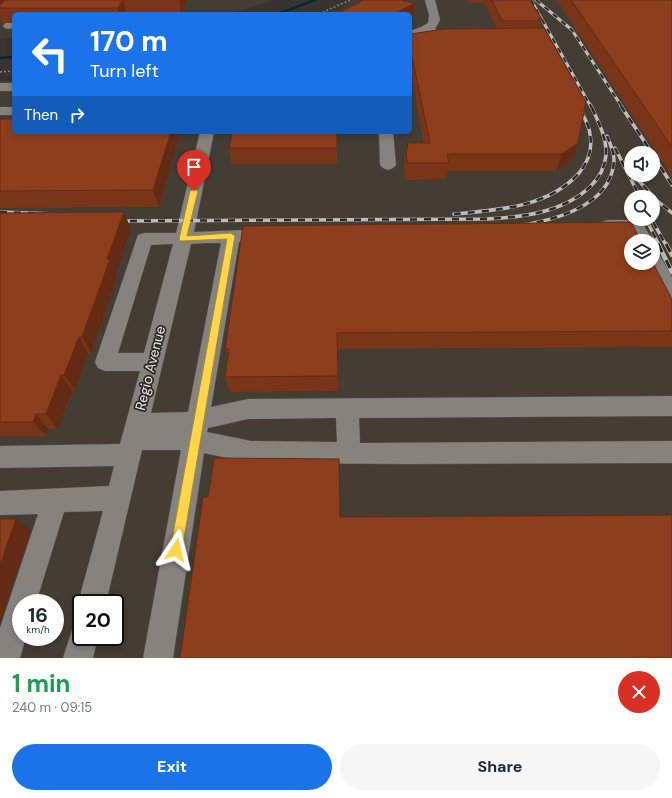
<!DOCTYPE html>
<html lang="en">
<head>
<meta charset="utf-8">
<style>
  :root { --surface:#fff; --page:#f6f6f7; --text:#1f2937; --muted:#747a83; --accent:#1a73e8 }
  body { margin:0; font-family:"DM Sans",sans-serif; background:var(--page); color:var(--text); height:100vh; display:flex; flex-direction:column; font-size:15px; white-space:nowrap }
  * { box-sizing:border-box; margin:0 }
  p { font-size:13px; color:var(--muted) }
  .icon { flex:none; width:22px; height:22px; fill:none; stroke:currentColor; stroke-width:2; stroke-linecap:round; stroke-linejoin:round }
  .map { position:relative; height:658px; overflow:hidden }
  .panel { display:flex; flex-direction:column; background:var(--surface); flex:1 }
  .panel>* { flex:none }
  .top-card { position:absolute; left:12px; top:12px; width:400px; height:122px; border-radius:6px; box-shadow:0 2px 6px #0003; background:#1a73e8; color:#fff; overflow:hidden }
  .buttons { position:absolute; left:624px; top:146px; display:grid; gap:8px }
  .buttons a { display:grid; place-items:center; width:36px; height:36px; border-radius:50%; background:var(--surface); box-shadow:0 2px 6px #0003; font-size:20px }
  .speed { position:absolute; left:12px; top:594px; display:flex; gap:8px; font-size:20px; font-weight:700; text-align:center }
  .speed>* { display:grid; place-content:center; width:52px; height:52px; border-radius:50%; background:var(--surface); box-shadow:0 2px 6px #0003; line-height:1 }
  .speed small { font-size:10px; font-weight:400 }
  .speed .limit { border:2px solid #111; border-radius:6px; background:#fff; color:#111 }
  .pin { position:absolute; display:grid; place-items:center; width:34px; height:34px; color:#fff; margin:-41px -17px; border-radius:50% 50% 50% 0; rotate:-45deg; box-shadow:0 0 4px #0007 }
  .pin .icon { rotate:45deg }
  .me { position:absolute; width:44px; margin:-22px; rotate:10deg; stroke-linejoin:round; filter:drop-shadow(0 0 3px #0008) }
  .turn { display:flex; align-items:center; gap:14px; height:84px; padding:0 12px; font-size:18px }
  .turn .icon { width:52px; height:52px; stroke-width:2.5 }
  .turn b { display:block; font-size:28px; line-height:34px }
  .then { display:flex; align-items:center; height:38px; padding:0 12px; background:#0003; gap:8px; font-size:15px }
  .round { display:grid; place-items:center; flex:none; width:42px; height:42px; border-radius:21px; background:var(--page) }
  .overview { display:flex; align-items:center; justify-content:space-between; height:68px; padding:0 12px }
  h1 { font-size:24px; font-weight:700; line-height:30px; color:#1e9e55 }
  .primary-button { display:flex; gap:8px; margin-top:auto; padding:8px 12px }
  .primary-button a { flex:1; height:46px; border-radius:24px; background:var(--accent); color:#fff; font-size:16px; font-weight:700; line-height:46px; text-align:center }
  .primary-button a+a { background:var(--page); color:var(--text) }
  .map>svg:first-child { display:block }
  .built { fill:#433d34; fill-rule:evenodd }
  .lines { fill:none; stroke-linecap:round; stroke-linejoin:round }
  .stream { stroke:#022935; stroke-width:2.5 }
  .minor-casing { stroke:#54524f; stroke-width:1 }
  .path { stroke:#878582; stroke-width:1.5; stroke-dasharray:2 2; stroke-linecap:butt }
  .minor { fill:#86837f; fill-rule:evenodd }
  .rail-far2-casing { stroke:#bfbcba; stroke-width:3 }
  .rail-far1-casing { stroke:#bfbcba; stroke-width:3.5 }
  .rail-casing { stroke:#bfbcba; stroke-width:4.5 }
  .rail-far2 { stroke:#2d2a27; stroke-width:2; stroke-dasharray:5.5; stroke-linecap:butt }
  .rail-far1 { stroke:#2d2a27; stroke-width:2.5; stroke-dasharray:7; stroke-linecap:butt }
  .rail { stroke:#2d2a27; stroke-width:3; stroke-dasharray:9; stroke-linecap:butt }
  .wall { fill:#793518 }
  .shaded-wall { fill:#632b14 }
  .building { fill:#8d3e1c; stroke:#632b14 }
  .route { fill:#ffd54a; stroke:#a68a30 }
  .labels { text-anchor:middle; stroke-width:3.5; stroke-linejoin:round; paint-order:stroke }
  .street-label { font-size:14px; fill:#eceae8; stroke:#2d2a27 }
</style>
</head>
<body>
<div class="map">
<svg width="672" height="658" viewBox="0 0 672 658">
  <rect width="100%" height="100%" fill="#373431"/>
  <path class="built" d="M0,0H275L228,14H14V38L0,39Z
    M352,0H672V658H0V81H14V132H410V14H324L339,10ZM631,153H653V175H631ZM631,197H653V219H631ZM631,241H653V263H631ZM21,603H55V637H21ZM81,603H115V637H81Z"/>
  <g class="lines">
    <path class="stream" d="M278,14L315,0
      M0,58L14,57"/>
    <defs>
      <path id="minor" d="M425,0H435L440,20L435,29L445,35L460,37L462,39L460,41H442L426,33L410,37V31L421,27L428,23L429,15Z
        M14,17V27L9,29L5,28L3,26C6,22 9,18 14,17Z
        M0,83H14V91H0Z
        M0,107H14V115H0Z
        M200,132H214L194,232L269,229L275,231L278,235L275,239L269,241L239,242L211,407L248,399L672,396V416L359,418L360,443L672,441V463L409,464L251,463L204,453L173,658H143L181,450H142L106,603H81V610L78,603L103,511L64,512L36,603H21V637H26L20,658H0V628L38,514L0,515V491L109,486L114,466L0,468V446L120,444L140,371H105L98,368L95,362L138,235L144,233H176ZM206,243H221L188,412L151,413L191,244ZM173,244L144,353H118L151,245ZM336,418L337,442L251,441L207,432L208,428L248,419Z
        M379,132H393L396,165L393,168L388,170L383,168L380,165Z
        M608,220H632L643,224L653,241H635L630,232H608L602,230L600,226L602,222Z
        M653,252L659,254L672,277V302L665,300L647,263H653Z
        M81,623V637H98L93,658H63L73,627Z"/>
    </defs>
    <use href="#minor" class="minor-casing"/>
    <path class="path" d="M319,14L350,0
      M0,72L14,71"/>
    <use href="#minor" class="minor"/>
    <defs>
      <path id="rail-far2" d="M531,0L591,107
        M536,0L572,30L622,107
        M590,104L591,107"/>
      <path id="rail-far1" d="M591,106L592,108
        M621,106L652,153
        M615,148L640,197
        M653,155L672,185
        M634,175L655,199L672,213
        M0,212L56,214
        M454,214C497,210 548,208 579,173C588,162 593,149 590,134C589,124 583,115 578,106
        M646,219L659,245
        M116,221L487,219C523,217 562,213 590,187C599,178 605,168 606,155C607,138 598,121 591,106
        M653,222L666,245
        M523,225C559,219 612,204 614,160C614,152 610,143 607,136"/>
      <path id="rail" d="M658,244L672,272
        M666,244L672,255"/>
    </defs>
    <use href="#rail-far2" class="rail-far2-casing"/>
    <use href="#rail-far1" class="rail-far1-casing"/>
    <use href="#rail" class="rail-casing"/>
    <use href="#rail-far2" class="rail-far2"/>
    <use href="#rail-far1" class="rail-far1"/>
    <use href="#rail" class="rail"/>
  </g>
  <path class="wall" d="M0,0H187L182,14H14V23H2L0,19Z
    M468,0H530L542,19L539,28L578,143L571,160L556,171H448L446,179L405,180L404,167L406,150L407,143H424L410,70V34L496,28L485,3H469Z
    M557,0H672V177Z
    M0,119L180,132L159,207L0,208Z
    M337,132V164H231L229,148Z
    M0,213L131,229L116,273L117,276L91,353H88L75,390H72L58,429H48L46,436H0Z
    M243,226L672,299V347L337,349L338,391L230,392L225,377L228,359L225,349Z"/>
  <path class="shaded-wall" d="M0,0H9L0,8Z
    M123,0L126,14H120L118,8Z
    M179,0H187L182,14H181Z
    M415,3L414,14L410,16V14H394Z
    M171,132H180L159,207L153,190Z
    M578,143L571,160L556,171L562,154Z
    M124,212L131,229L116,273L117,276L91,353L82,337L107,259Z
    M79,337L88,353L75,390L64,375Z
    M61,375L72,390L58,429L46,414Z
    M36,414L48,429L46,436L33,422Z
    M16,519L31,530L0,623V565Z"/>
  <path class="building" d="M5,0H123L118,8H0V5Z
    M364,0H403V1L415,3L394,14H386L382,13L374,14H336Z
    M492,0H530L542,19H538L539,21H502Z
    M571,0H672V147Z
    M544,28L586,102L578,143L562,154H447L449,163H407L406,150H408L407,143H430L410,47V34L444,29Z
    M0,119H14V132H171L153,190L0,191Z
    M232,132H337V148H229Z
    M124,212L107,259H110L82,337H79L64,375H61L46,414H36L33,422H0V213Z
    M631,222L641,241H631V263H653L672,299V331L337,333L338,376L225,377L229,349H225L243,226Z
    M214,458L339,459L340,517L672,515V658H180L203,497H208Z
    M0,519H16L0,565Z"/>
  <path class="route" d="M194,189L198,191L187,236L231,233L235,236L182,550L180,554L176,556L172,554L170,550L227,239L180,241L179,239L190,191Z"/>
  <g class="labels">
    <g class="street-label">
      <text transform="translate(150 368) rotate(-76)" y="5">Regio Avenue</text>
    </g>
  </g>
</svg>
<div class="buttons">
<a><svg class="icon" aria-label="sound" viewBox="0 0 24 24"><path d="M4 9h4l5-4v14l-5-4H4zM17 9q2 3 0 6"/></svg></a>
<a><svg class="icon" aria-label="search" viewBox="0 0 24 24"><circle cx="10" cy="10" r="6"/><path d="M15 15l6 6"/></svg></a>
<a><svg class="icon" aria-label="layers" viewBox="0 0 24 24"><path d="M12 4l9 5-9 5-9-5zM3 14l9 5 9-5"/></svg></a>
</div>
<div class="speed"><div>16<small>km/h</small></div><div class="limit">20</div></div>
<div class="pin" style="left:194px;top:191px;background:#d93025"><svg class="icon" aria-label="arrive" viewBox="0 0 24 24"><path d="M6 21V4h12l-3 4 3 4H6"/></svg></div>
<svg class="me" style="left:176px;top:550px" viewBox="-20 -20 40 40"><path d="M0-17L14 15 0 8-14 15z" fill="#ffd54a" stroke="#fff" stroke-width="4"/></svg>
<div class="top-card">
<div class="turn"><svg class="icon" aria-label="left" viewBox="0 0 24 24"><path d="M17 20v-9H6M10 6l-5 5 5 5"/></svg><div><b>170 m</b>Turn left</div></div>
<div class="then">Then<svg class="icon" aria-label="right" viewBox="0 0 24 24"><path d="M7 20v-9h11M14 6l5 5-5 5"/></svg></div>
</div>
</div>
<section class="panel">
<div class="overview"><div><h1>1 min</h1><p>240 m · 09:15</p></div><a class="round" style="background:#d93025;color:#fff"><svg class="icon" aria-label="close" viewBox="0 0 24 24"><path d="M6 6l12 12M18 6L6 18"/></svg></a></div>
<div class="primary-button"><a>Exit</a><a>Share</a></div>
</section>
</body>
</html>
